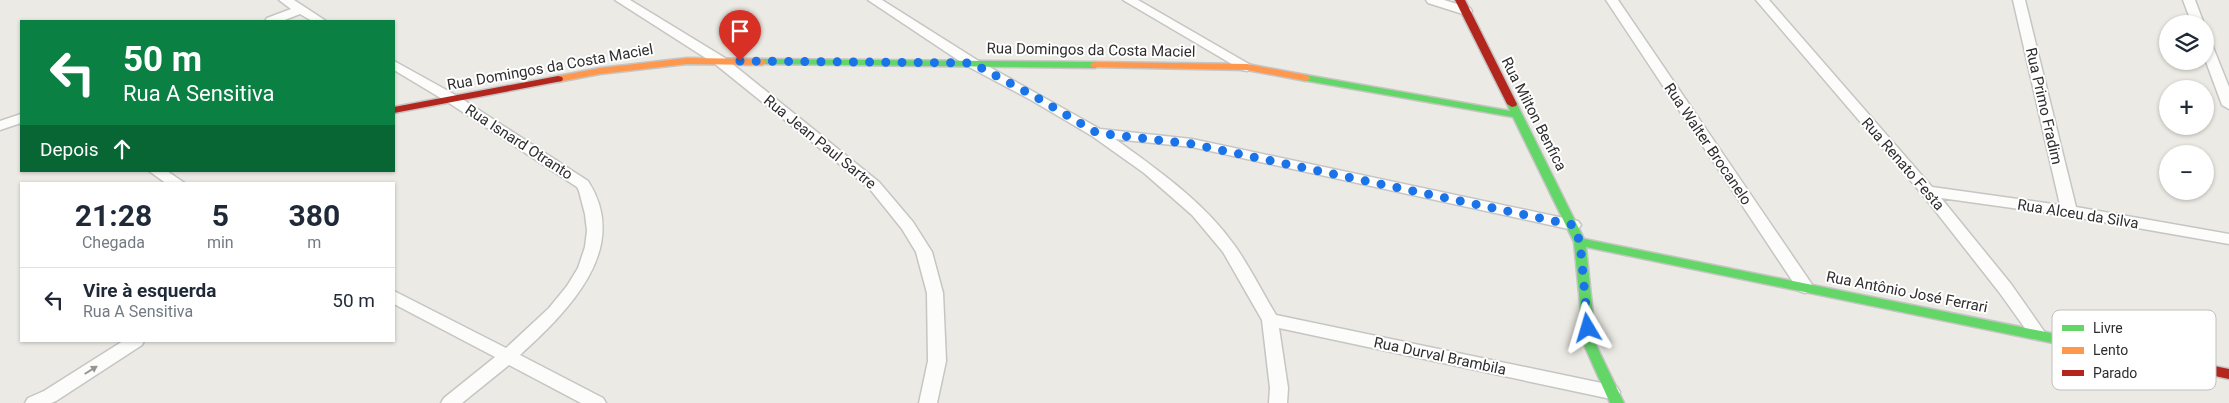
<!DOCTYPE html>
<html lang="pt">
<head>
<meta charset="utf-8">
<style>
  :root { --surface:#fff; --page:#f6f6f7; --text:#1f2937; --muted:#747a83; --line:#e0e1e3 }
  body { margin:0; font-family:Roboto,sans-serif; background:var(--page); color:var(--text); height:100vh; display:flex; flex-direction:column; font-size:19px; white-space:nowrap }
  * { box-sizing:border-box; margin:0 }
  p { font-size:16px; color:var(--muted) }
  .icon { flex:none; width:28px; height:28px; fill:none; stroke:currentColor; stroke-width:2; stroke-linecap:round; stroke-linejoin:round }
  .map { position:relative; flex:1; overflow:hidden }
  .side { position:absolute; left:20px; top:182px; width:375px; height:160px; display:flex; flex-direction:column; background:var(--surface); border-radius:0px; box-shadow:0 1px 4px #0004 }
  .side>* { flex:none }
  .hud { position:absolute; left:20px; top:20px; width:375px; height:152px; border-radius:0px; box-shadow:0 1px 4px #0004; background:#0b8043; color:#fff; overflow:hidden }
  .controls { position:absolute; left:2159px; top:15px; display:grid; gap:10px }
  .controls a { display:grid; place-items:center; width:55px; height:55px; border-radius:50%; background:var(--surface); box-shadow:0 1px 4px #0004; font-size:25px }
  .pin { position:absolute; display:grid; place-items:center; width:42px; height:42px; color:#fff; margin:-51px -21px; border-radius:50% 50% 50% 0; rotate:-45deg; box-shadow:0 0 5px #0007 }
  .pin .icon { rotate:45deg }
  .me { position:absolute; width:55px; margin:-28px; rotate:353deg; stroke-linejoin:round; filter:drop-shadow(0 0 4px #0008) }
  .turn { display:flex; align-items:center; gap:18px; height:105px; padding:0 20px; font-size:22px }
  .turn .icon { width:65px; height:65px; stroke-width:2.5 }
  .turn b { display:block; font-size:35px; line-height:42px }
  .then { display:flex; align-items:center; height:48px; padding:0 20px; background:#0003; gap:10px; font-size:19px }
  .eta { display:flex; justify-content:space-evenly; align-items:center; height:85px; text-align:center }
  .eta b { font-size:30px; font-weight:700; line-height:35px }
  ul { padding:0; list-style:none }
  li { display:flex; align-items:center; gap:15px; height:65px; padding:0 20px; border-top:1px solid var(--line) }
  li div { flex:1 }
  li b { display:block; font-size:19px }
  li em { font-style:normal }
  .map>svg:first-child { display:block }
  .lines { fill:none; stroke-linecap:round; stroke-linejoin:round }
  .street-casing { stroke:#c6c5c4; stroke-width:3 }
  .fast-casing { stroke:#c6c5c4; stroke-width:3 }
  .slow-casing { stroke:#c6c5c4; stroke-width:3 }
  .jam-casing { stroke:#c6c5c4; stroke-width:3 }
  .street { fill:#fcfcfb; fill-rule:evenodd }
  .fast { fill:#63d668; fill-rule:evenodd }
  .slow { fill:#ff974d; fill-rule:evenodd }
  .jam { fill:#b3261e; fill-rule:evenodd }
  .oneway { fill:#959594 }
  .route { stroke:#1a73e8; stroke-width:9; stroke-dasharray:0 16.2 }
  .labels { text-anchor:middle; stroke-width:4; stroke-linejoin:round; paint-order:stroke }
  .street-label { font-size:15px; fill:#2e2e2e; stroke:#fff }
  .key { fill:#fff; stroke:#c0c0c0; stroke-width:1 }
  .key-label { font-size:14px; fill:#2e2e2e }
</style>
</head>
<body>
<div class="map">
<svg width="2229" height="403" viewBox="0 0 2229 403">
  <rect width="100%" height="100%" fill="#ebeae4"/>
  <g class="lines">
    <defs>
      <path id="street" d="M279,0H294L326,21H312L300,14L282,21H265L267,18L291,9Z
        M615,0H630L725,58L879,182L913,222L932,252L943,293L946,361L937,403H919L928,361L927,293L916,252L902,229L869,188L715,64Z
        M868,0H882L977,60L1100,129L1192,139L1578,221L1581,225L1578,229L1573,230L1192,147L1115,139C1158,170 1204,202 1235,246C1250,267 1262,292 1276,315L1611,385L1617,387L1620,392L1617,397L1611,399L1279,328L1288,388L1287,403H1269L1270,388L1262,320L1223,252L1192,215L1144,173L1092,136L1031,100L967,66Z
        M1123,0H1138L1254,67L1247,71L1242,70Z
        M1426,0H1444L1470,8L1472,11L1466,15L1428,3Z
        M1606,0H1618L1811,283L1813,287L1811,291L1805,293L1799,291Z
        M1756,0H1769L1932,187L2060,205L2013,0H2025L2076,207L2229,234V244L2069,216L1941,198L2011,284L2046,334L2044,338L2038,340L2032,338L1999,292L1922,194Z
        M2183,0H2195L2204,24H2192Z
        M2205,38L2211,42L2229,87V109L2222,105L2205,59Z
        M394,61L459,97L588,181C632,249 567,312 520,355L603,398L606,403H581L509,365L462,403H441L444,398L495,357L394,304V291L506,348L549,308L567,286L578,268L585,247L587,231L585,214L579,191L577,187L449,103L394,70Z
        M21,114V123L0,130V121Z
        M149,171H167L186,184H167Z
        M123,341H144L142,345L56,401L51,403H25L28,398L44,391Z"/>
      <path id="fast" d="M762,59L1095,62L1100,65L1095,68L759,64L757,62Z
        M1306,75L1510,111L1507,104L1512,101L1516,102L1584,239L2140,351L2145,353L2146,356L2145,359L2140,361L1586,247L1596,345L1624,403H1610L1584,345L1574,242L1513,117L1302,80L1301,78Z"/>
      <path id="slow" d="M687,58L762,59L767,62L762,65L687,64L600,74L558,82L553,79L558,76L600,68Z
        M1095,62L1247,64L1306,75L1311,78L1306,81L1247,70L1092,67L1090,65L1092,63Z"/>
      <path id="jam" d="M1455,0H1465L1517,104L1516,106L1512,107L1507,104Z
        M558,76L562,77L563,79L562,81L394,113V107Z
        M2140,351L2229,369V379L2135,359L2134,356L2135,353Z"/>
    </defs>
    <use href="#street" class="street-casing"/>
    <use href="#fast" class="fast-casing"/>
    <use href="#slow" class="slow-casing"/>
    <use href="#jam" class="jam-casing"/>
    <use href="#street" class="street"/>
    <use href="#fast" class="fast"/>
    <use href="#slow" class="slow"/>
    <use href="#jam" class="jam"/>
  </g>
  <defs><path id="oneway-solid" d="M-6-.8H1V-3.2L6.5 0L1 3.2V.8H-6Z" transform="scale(1.25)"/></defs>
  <use class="oneway" href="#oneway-solid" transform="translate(91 370) rotate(-32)"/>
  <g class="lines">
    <path class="route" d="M740,61L972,63L1036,97L1097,133L1192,144L1573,225L1580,242L1588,328"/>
  </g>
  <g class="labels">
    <g class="street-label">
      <text transform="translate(1091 50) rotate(1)" y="5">Rua Domingos da Costa Maciel</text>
      <text transform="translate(550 67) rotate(-10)" y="5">Rua Domingos da Costa Maciel</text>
      <text transform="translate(2044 106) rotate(77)" y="5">Rua Primo Fradim</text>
      <text transform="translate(1534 114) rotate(63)" y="5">Rua Milton Benfica</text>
      <text transform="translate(519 142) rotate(33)" y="5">Rua Isnard Otranto</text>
      <text transform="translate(820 142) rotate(39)" y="5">Rua Jean Paul Sartre</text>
      <text transform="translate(1708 144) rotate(56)" y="5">Rua Walter Brocanelo</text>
      <text transform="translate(1903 164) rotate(49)" y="5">Rua Renato Festa</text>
      <text transform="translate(2078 214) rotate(9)" y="5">Rua Alceu da Silva</text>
      <text transform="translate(1907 292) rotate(11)" y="5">Rua Antônio José Ferrari</text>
      <text transform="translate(1440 356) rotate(12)" y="5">Rua Durval Brambila</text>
    </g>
  </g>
  <rect x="2052" y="310" width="164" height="80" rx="8" class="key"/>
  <rect x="2062" y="325" width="22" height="6" fill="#63d668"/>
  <rect x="2062" y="347" width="22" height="7" fill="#ff974d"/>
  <rect x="2062" y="370" width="22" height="6" fill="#b3261e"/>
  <g class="key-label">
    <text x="2093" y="333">Livre</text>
    <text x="2093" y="355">Lento</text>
    <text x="2093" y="378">Parado</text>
  </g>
</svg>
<div class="controls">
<a><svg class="icon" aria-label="layers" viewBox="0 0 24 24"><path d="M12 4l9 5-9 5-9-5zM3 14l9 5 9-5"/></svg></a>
<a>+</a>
<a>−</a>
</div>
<div class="pin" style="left:740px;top:61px;background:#d93025"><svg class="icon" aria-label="arrive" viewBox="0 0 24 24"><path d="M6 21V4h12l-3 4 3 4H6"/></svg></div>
<svg class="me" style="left:1588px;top:328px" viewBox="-20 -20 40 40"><path d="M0-17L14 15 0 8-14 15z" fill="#1a73e8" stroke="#fff" stroke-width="4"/></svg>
<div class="hud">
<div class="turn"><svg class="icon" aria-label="left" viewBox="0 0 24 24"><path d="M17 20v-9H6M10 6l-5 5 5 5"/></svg><div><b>50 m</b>Rua A Sensitiva</div></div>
<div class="then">Depois<svg class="icon" aria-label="ahead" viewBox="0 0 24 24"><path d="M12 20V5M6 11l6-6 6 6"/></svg></div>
</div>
<section class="side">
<div class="eta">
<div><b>21:28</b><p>Chegada</p></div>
<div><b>5</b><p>min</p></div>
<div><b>380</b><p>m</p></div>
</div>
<ul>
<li><svg class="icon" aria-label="left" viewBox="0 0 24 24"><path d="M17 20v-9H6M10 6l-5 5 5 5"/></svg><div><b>Vire à esquerda</b><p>Rua A Sensitiva</p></div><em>50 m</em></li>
</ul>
</section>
</div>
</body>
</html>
